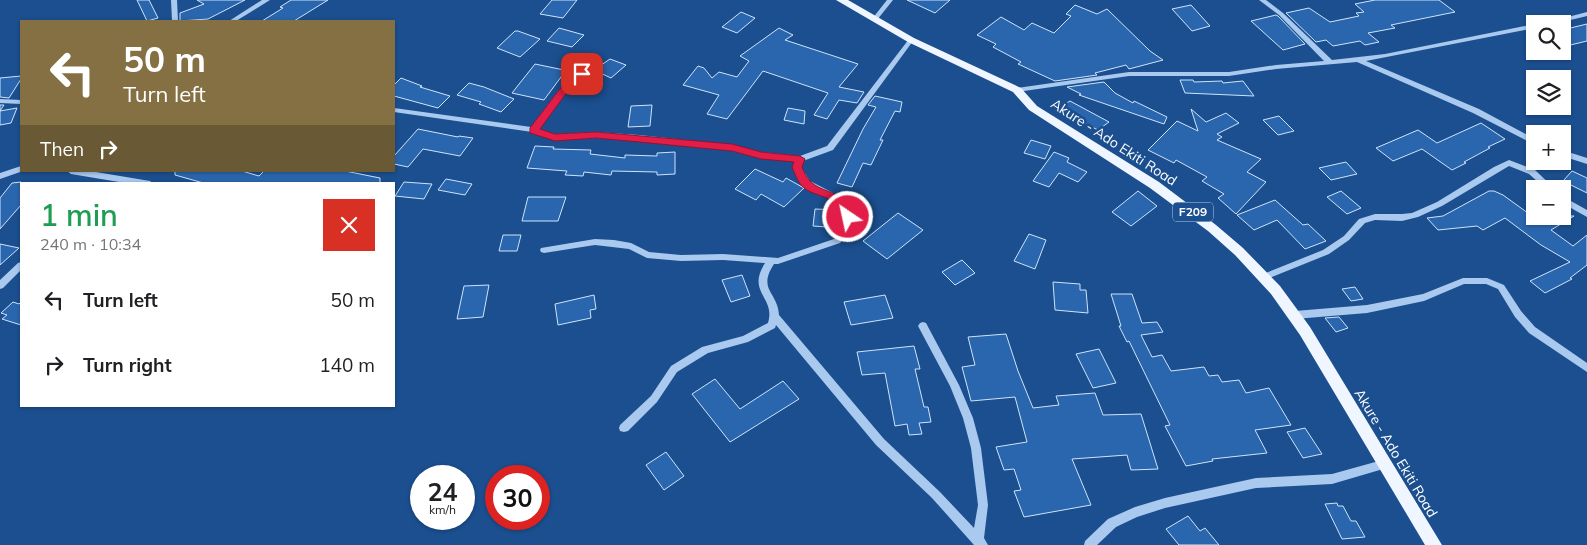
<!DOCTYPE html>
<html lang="en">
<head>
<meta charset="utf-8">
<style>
  :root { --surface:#fff; --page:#f2f2f2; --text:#202124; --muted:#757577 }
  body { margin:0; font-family:Mulish,sans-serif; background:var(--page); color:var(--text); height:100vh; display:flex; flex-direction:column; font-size:19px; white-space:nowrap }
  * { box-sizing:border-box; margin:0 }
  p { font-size:16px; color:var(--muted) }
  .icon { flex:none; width:28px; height:28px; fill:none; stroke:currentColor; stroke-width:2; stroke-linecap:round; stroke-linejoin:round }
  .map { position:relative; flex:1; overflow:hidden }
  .panel { position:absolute; left:20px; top:182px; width:375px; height:225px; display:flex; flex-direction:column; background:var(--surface); border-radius:0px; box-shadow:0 1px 4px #0004 }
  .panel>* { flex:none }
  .banner { position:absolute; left:20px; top:20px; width:375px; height:152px; border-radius:0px; box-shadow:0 1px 4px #0004; background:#847042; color:#fff; overflow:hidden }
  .tools { position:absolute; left:1526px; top:15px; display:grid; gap:10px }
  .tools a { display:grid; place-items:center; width:45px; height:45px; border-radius:0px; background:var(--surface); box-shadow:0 1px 4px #0004; font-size:25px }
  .speed { position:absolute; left:410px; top:465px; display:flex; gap:10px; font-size:25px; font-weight:700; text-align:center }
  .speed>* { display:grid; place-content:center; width:65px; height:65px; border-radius:50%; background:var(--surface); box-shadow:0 1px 4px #0004; line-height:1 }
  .speed small { font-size:12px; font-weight:400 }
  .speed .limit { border:8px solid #d22; background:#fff; color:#111 }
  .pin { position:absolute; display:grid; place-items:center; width:42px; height:42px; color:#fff; margin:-21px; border-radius:10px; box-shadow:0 2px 8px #0006 }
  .me { position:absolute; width:55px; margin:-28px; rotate:326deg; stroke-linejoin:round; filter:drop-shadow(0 0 4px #0008) }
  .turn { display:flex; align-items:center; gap:18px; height:105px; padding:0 20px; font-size:22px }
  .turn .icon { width:65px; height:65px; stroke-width:2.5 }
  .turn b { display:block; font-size:35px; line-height:42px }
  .then { display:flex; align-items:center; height:48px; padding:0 20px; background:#0003; gap:10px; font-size:19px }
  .round { display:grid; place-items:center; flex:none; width:52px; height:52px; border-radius:0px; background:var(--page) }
  .summary { display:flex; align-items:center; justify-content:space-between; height:85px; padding:0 20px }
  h1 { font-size:30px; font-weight:600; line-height:38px; color:#1e9e55 }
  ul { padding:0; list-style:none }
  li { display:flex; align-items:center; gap:15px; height:65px; padding:0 20px }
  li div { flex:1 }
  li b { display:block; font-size:19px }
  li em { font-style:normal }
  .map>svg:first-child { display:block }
  .building { fill:#2a66ad; stroke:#cfe3fa }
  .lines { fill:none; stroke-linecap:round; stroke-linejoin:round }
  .minor { fill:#a9c9ee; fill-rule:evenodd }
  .major { fill:#f0f6ff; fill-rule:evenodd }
  .route { fill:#e11d48; stroke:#92132f }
  .labels { text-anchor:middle; stroke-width:5; stroke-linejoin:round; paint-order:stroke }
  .shield { fill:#1b4f8f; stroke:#bbcadd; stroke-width:1 }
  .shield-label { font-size:12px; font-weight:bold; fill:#fff }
  .street-label { font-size:14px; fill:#fff; stroke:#1b4f8f }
</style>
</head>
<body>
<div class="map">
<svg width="1587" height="545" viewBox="0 0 1587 545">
  <rect width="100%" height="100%" fill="#1b4f8f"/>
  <path class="building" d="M137,0H149L158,18L147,21Z
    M197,0H245L208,19L180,21V13L204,4Z
    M291,0H328L294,21H262L283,8L280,7Z
    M552,0H577L563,18L540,14Z
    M907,0H950L935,13Z
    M1375,0H1439L1455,12L1391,25L1395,28L1368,33L1379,42L1365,45L1360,41L1333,46L1326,40L1316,42L1286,13L1309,8L1330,22L1359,16L1356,13L1364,12L1355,4Z
    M1075,5L1097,14L1107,9L1150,51L1163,60L1129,69L1126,65L1095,73L1097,75L1055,81L1018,64L1021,62L993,47L996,44L977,35L1001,17L1024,30L1032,23L1054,33L1071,16L1066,14Z
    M1191,5L1210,26L1192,31L1172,9Z
    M741,12L755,18L737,33L722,27Z
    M1276,15L1278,16L1305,44L1283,50L1251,21Z
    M1587,24V41L1562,47V30Z
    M559,28L584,35L572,47L547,41Z
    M779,28L793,35L785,40L858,64L839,87L864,92L857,103L839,100L827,119L814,115L828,93L763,71L727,119L707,114L719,95L683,85L698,66L704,68L712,78L719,72L737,77L749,61L740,56Z
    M515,31H518L540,39L520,57L497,48Z
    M610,59L626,65L611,78L594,70Z
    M535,64L564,70L561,73H564L544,100L512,93Z
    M21,76V79L9,98L0,97V78Z
    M401,78L422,86L420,87L450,96L438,108L394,96V85Z
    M1180,80H1193L1194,82L1222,81L1223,83L1243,81L1254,96L1185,93Z
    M1104,82L1115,93L1133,103L1134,101L1167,117L1164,124L1079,95L1081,94L1067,87Z
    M469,83L484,87L514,99L501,112L479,104L481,102L457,95Z
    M875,96L902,102L900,112L895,111L880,140H883L871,165L863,163L852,187L837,183L863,129L876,107L868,105Z
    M1070,101L1109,122L1098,130L1070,116L1059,108Z
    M0,105H4L0,111L17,108L11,123L0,125Z
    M652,105L650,126L628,127L631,106Z
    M788,108L805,111L804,124L784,120Z
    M1191,109L1206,122L1226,113L1239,123L1217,134L1222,137L1217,140L1261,159L1247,172L1266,182L1236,214L1218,198L1224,194L1202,181L1207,177L1176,160L1174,163L1148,150L1177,121L1198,131Z
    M1279,116L1294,131L1278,135L1263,120Z
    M1481,123L1505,139L1488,147L1490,148L1464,162L1466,163L1452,170L1422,149L1393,161L1376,148L1418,130L1437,143Z
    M418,129L458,137L459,136L473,138L460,156L423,149L408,167L394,164V156Z
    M1031,140L1051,146L1045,159L1024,153Z
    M535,146L554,147L553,149L591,150L590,154L625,158V155L657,156V153L675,152V174L657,175V172L612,171L611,175L584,172L583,176L565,175L567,171L527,168Z
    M1054,152L1069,158L1067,162L1087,172L1078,182L1059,173L1049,187L1033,181Z
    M1346,162L1357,174L1331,180L1319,168Z
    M755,169L783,182L786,178L804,188L784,207L761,194L756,200L735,189Z
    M175,171H242L259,176L264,171H345L380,178V184H207L175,175Z
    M1572,171L1587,178V193L1563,181Z
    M446,179L472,184L465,195L438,190Z
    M21,182V205L0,229V198L12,183Z
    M404,182L432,184L424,199L395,196Z
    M1138,191L1157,206L1131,226L1112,212Z
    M1341,191L1361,208L1347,214L1327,197Z
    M1489,191H1494L1503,195L1532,216H1574L1551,230L1573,246L1587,235V265L1570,278L1572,279L1545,293L1530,281L1570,262L1541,245L1505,218L1483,230L1477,226L1438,230L1427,218L1443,216Z
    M528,197H566L558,221H522Z
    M1275,200L1303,225L1308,224L1326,241L1305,249L1277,220L1254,230L1237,215Z
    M815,209L841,210L840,228L813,226Z
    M898,213L923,230L887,259L863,241Z
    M1029,234L1046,240L1035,269L1014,261Z
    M503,235H521L517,251H499Z
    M0,244L19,248L0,265Z
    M962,260L975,273L955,285L942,272Z
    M742,275L750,296L731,302L722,280Z
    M1053,282L1080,284V290H1086L1088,313L1055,310Z
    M489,285L483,317L457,319L464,286Z
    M1355,287L1363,299L1351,301L1342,289Z
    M1111,294H1132L1142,323L1157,322L1163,332L1141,335L1152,357L1162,355L1171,371L1204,367L1209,376L1218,375L1222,382L1239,380L1246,393L1269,388L1291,425L1255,430L1267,453L1212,459L1213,461L1186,466L1165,426L1170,425L1129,341L1127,342L1119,326H1121Z
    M594,295L596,309L590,310L591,318L558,325L555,304Z
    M885,295L893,318L851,325L844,302Z
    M13,302L19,304L21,302V325L2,319L7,315L1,313Z
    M1339,317L1348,328L1336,332L1325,318Z
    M1006,334L1018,371L1033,408L1059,405L1056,396L1095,393L1103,415L1141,414L1158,469L1131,470L1127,455L1072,459L1091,505L1024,517L1014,491L1021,490L1014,469L1004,470L996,447L1027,442L1015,397L971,401L962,367L975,365L968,337Z
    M914,346L920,369H915L924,407H928L931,422L919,423L922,434L909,435L907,424L895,426L885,373L862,375L857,352Z
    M1099,349L1116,383L1093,388L1076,354Z
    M715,379L740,409L783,381L799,399L730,442L692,394Z
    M1305,428L1322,454L1303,458L1287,432Z
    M666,452L684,476L664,490L646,465Z
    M1337,503L1338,506H1343L1351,521H1356L1365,537L1342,539L1325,504Z
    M1188,516L1200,531L1205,528L1219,545H1179L1166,529Z"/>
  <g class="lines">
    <path class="minor" d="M171,0H177L178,21H172Z
      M262,0H270L236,21H229Z
      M887,0H893L877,20H873L872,19Z
      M1259,0H1266L1283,13L1332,60L1385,54L1535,24V28L1366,61L1479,109L1535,139V145L1473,113L1357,62L1276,69L1229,76H1129L1017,92L1013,90L1017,88L1129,72H1229L1276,65L1324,61L1279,15Z
      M1587,12V16L1554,24H1541Z
      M911,38L913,39V41L833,150L803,161L801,167L810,181L837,195L850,206L853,221L848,233L840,243L778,264H774C757,290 778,292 779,315L884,439L940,492L974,528L978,505L971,448L963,418L950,386L918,326L920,323L923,322L926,323L959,385L973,418L981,448L988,505L984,538L988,545H974L932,498L876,445L776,325L775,328L748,342L708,353L677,372L657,402L628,431L624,432L620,431L619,428L620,425L651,396L671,366L702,347L743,336L768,323C776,297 746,293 765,263L723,260L681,261L647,258L629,249L595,245L544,253L541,252L540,250L541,248L595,239L614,240L631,243L649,252L681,255L723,254L778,258L834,239L841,230L845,221L843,209L831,199L804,185L797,176L793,167L795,161L761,158L732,151L639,141L596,138L555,140L532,132L394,112V108L531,127L559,90L582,72L586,74L585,76L565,94L538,129L555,134L596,132L639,135L732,145L761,152L800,156L827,146L909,39Z
      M0,99L21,100V104L0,103Z
      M1562,150L1587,158V164L1562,156Z
      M1509,160L1535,170L1555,189H1546L1529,174L1509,166L1442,206L1418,217L1402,221L1375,220L1365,223L1349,240L1329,254L1267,279H1261L1260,277L1261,275L1323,250L1344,236L1359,219L1375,214H1402L1412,213L1437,202L1494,167Z
      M21,166V171H23L0,179V173Z
      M67,171H90L150,181L154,184H131L71,174Z
      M1562,196L1587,210V217L1562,203Z
      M21,262V270L3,288L0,289V280L18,263Z
      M1463,278H1487L1504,285L1521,311L1535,327L1587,363V372L1529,333L1515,317L1498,289L1486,284H1464L1424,301L1367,313L1295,319L1292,318L1290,315L1292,312L1295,311L1367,305L1423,294Z
      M1386,459L1390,461L1391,464L1390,467L1332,484L1256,488L1165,508L1137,517L1116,527L1097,545H1084L1085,541L1108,519L1135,507L1165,498L1256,478L1332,474Z"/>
    <path class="major" d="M836,0H848L914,38L1021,88L1037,106L1159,182L1216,225L1243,248L1280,286L1310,327L1442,545H1425L1300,335L1271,294L1235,255L1208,231L1150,188L1029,110L1013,92L908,42Z"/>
  </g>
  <path class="route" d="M582,71L586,74L585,76L565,95L540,129L555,134L596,132L732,144L761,152L800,156L805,159L802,167C804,172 806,177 810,181C822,193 841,191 853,208L852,220H844C842,216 843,212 841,209C832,194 811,197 801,185C797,180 794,172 792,167L794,162L761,159L732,151L639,142L596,138L555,141L530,133V128L559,90Z"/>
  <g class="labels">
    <rect class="shield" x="1173" y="202.5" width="40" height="19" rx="4"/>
    <g class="shield-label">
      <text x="1193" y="216">F209</text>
    </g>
    <g class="street-label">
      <text transform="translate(1114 142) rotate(33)" y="5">Akure - Ado Ekiti Road</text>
      <text transform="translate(1396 453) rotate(59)" y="5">Akure - Ado Ekiti Road</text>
    </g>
  </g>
</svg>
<div class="tools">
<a><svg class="icon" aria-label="search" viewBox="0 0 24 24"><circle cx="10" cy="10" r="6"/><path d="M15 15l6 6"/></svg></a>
<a><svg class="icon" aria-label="layers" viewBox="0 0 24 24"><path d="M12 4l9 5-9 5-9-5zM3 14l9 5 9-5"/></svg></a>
<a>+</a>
<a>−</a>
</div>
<div class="speed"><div>24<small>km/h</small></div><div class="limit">30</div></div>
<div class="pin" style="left:582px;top:74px;background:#d93025"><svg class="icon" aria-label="arrive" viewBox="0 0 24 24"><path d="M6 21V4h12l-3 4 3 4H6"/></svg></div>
<svg class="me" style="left:848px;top:217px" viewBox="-20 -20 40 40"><circle r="17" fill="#e11d48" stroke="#fff" stroke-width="3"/><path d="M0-11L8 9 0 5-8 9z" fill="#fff"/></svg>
<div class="banner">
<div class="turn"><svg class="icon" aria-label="left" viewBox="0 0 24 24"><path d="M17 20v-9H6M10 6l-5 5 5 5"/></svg><div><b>50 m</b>Turn left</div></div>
<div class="then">Then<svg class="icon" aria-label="right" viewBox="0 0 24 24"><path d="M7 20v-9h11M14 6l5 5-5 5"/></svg></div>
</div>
<section class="panel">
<div class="summary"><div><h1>1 min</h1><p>240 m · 10:34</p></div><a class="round" style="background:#d93025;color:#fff"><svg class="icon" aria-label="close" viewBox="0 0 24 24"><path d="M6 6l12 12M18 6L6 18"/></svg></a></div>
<ul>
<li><svg class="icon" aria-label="left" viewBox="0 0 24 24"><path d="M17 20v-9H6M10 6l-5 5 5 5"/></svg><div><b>Turn left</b></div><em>50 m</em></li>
<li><svg class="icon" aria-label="right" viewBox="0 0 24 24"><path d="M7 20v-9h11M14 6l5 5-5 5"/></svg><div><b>Turn right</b></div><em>140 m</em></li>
</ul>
</section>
</div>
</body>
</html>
